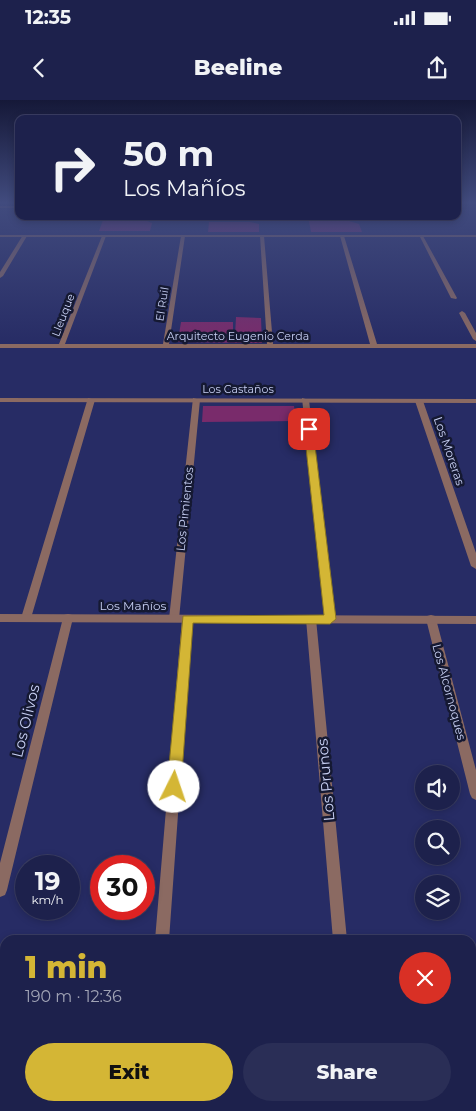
<!DOCTYPE html>
<html lang="en">
<head>
<meta charset="utf-8">
<style>
  :root { --surface:#1d214c; --page:#2a2e56; --text:#f1f3f6; --muted:#a0a3b5; --line:#3b3e64; --accent:#d4b635 }
  body { margin:0; font-family:Montserrat,sans-serif; background:var(--page); color:var(--text); height:100vh; display:flex; flex-direction:column; font-size:19px; white-space:nowrap }
  * { box-sizing:border-box; margin:0 }
  p { font-size:16px; color:var(--muted) }
  .icon { flex:none; width:28px; height:28px; fill:none; stroke:currentColor; stroke-width:2; stroke-linecap:round; stroke-linejoin:round }
  .map { position:relative; flex:1; overflow:hidden }
  .side { position:absolute; left:0px; top:835px; width:476px; height:176px; display:flex; flex-direction:column; background:var(--surface); border-radius:15px 15px 0 0; box-shadow:0 2px 8px #0003,0 0 0 1px var(--line) }
  .side>* { flex:none }
  .guide { position:absolute; left:15px; top:15px; width:446px; height:105px; border-radius:10px; box-shadow:0 2px 8px #0003,0 0 0 1px var(--line); background:#1d214c; color:var(--text); overflow:hidden }
  .controls { position:absolute; left:415px; top:665px; display:grid; gap:10px }
  .controls a { display:grid; place-items:center; width:45px; height:45px; border-radius:50%; background:var(--surface); box-shadow:0 2px 8px #0003,0 0 0 1px var(--line); font-size:25px }
  .speed { position:absolute; left:15px; top:755px; display:flex; gap:10px; font-size:25px; font-weight:700; text-align:center }
  .speed>* { display:grid; place-content:center; width:65px; height:65px; border-radius:50%; background:var(--surface); box-shadow:0 2px 8px #0003,0 0 0 1px var(--line); line-height:1 }
  .speed small { font-size:12px; font-weight:400 }
  .speed .limit { border:8px solid #d22; background:#fff; color:#111 }
  .pin { position:absolute; display:grid; place-items:center; width:42px; height:42px; color:#fff; margin:-21px; border-radius:10px; box-shadow:0 2px 8px #0006 }
  .me { position:absolute; width:55px; margin:-28px; rotate:4deg; stroke-linejoin:round; filter:drop-shadow(0 0 4px #0008) }
  .turn { display:flex; align-items:center; gap:18px; height:105px; padding:0 25px; font-size:22px }
  .turn .icon { width:65px; height:65px; stroke-width:2.5 }
  .turn b { display:block; font-size:35px; line-height:42px }
  .round { display:grid; place-items:center; flex:none; width:52px; height:52px; border-radius:26px; background:var(--page) }
  .headline { display:flex; align-items:center; justify-content:space-between; height:85px; padding:0 25px }
  h1 { font-size:30px; font-weight:800; line-height:38px; color:var(--accent) }
  .primary-button { display:flex; gap:10px; margin-top:auto; padding:10px 25px }
  .primary-button a { flex:1; height:58px; border-radius:30px; background:var(--accent); color:#111; font-size:20px; font-weight:800; line-height:58px; text-align:center }
  .primary-button a+a { background:var(--page); color:var(--text) }
  .status { display:flex; justify-content:space-between; align-items:center; height:35px; padding:0 25px; background:var(--surface); direction:ltr }
  .status svg { height:14px; fill:currentColor }
  header { display:flex; justify-content:space-between; align-items:center; height:65px; padding:0 25px; background:var(--surface); font-size:22px; font-weight:800 }
  .map>svg:first-child { display:block }
  .green { fill:#792b6b }
  .lines { fill:none; stroke-linecap:round; stroke-linejoin:round }
  .minor { fill:#8b6a62; fill-rule:evenodd }
  .tertiary { fill:#8b6a62; fill-rule:evenodd }
  .route { fill:#d4b635; stroke:#8a7622 }
  .labels { text-anchor:middle; stroke-width:5; stroke-linejoin:round; paint-order:stroke }
  .far-street-label { font-size:11px; fill:#c7cff3; stroke:#151932 }
  .street-label { font-size:12px; fill:#c7cff3; stroke:#151932 }
  .near-street-label { font-size:15px; fill:#c7cff3; stroke:#151932 }
</style>
</head>
<body>
<div class="status"><b>12:35</b><svg viewBox="0 0 49 12"><path d="M0 12V9h3v3zM5 12V6h3v6zM10 12V3h3v9zM15 12V0h3v12zM26 1h20v11H26zM47 4h2v5h-2z"/></svg></div>
<header><svg class="icon" aria-label="back" viewBox="0 0 24 24"><path d="M15 5l-7 7 7 7"/></svg>Beeline<svg class="icon" aria-label="share" viewBox="0 0 24 24"><path d="M12 15V3M7 8l5-5 5 5M5 13v7h14v-7"/></svg></header>
<div class="map">
<svg width="476" height="1011" viewBox="0 0 476 1011">
  <rect width="100%" height="100%" fill="#272c65"/>
  <path class="green" d="M103,120H144L152,123L150,131H99Z
    M309,121H349L359,124L362,132H311Z
    M209,122H250L259,124V132H208Z
    M236,217L261,218L262,243L175,242L176,236H235Z
    M181,222H233V234H179Z
    M203,306H294L296,321L202,322Z
    M175,1006H342L343,1011H175Z"/>
  <g class="lines">
    <path class="minor" d="M0,106H19V108H0Z
      M23,135L27,136L3,176L0,178V172Z
      M104,135L106,136L65,244H163L181,136L183,135L185,136L169,244H267L260,136L262,135L264,136L273,244H370L340,136L342,135L344,136L377,244H476V248H0V244H59L102,136Z
      M419,135L423,136L457,198L456,199L451,198Z
      M462,211L465,213L476,233V241L473,239L459,213Z
      M88,298L95,300L31,518L30,521H22L21,518Z
      M193,298L200,300L179,519L178,522H170L169,519Z
      M302,298L309,300L335,519L334,522H326L325,519Z
      M416,299L423,301L476,453V469L471,466L415,301Z
      M68,514L72,515L73,518L7,790L5,795L0,797V763L63,518L64,515Z
      M187,515L191,516L192,519L169,840H155L182,519L183,516Z
      M311,515L315,516L316,519L347,840H333L306,519L307,516Z
      M431,515L435,516L436,519L476,670V700L472,698L470,694L426,519L427,516Z
      M140,1006H158V1011H140Z
      M346,1006H364V1011H346Z"/>
    <path class="tertiary" d="M0,135H476V137H0Z
      M0,298L476,299V303L0,302Z
      M0,514L476,516V524L0,522Z"/>
  </g>
  <linearGradient id="sky" x2="0" y2="1"><stop stop-color="#151838"/><stop offset="0.42" stop-color="#414b7e"/><stop offset="1" stop-color="#414b7e" stop-opacity="0"/></linearGradient>
  <rect width="476" height="244" fill="url(#sky)"/>
  <path class="route" d="M309,326L313,329L336,519L330,524L193,523L181,687L179,692L174,694L169,692L167,687L183,516L324,515L304,329Z"/>
  <g class="labels">
    <g class="far-street-label">
      <text transform="translate(162 204) rotate(-81)" y="4">El Ruil</text>
      <text transform="translate(63 215) rotate(-69)" y="4">Lleuque</text>
      <text x="238" y="240">Arquitecto Eugenio Cerda</text>
      <text x="238" y="293">Los Castaños</text>
    </g>
    <g class="street-label">
      <text transform="translate(449 351) rotate(71)" y="4">Los Moreras</text>
      <text transform="translate(185 409) rotate(-84)" y="4">Los Pimientos</text>
      <text x="133" y="510">Los Mañíos</text>
      <text transform="translate(449 592) rotate(75)" y="4">Los Alcornoques</text>
    </g>
    <g class="near-street-label">
      <text transform="translate(26 621) rotate(-76)" y="5">Los Olivos</text>
      <text transform="translate(326 680) rotate(-95)" y="5">Los Prunos</text>
    </g>
  </g>
</svg>
<div class="controls">
<a><svg class="icon" aria-label="sound" viewBox="0 0 24 24"><path d="M4 9h4l5-4v14l-5-4H4zM17 9q2 3 0 6"/></svg></a>
<a><svg class="icon" aria-label="search" viewBox="0 0 24 24"><circle cx="10" cy="10" r="6"/><path d="M15 15l6 6"/></svg></a>
<a><svg class="icon" aria-label="layers" viewBox="0 0 24 24"><path d="M12 4l9 5-9 5-9-5zM3 14l9 5 9-5"/></svg></a>
</div>
<div class="speed"><div>19<small>km/h</small></div><div class="limit">30</div></div>
<div class="pin" style="left:309px;top:329px;background:#d93025"><svg class="icon" aria-label="arrive" viewBox="0 0 24 24"><path d="M6 21V4h12l-3 4 3 4H6"/></svg></div>
<svg class="me" style="left:174px;top:687px" viewBox="-20 -20 40 40"><circle r="19" fill="#fff"/><path d="M0-13L10 11 0 6-10 11z" fill="#d4b635"/></svg>
<div class="guide">
<div class="turn"><svg class="icon" aria-label="right" viewBox="0 0 24 24"><path d="M7 20v-9h11M14 6l5 5-5 5"/></svg><div><b>50 m</b>Los Mañíos</div></div>
</div>
<section class="side">
<div class="headline"><div><h1>1 min</h1><p>190 m · 12:36</p></div><a class="round" style="background:#d93025;color:#fff"><svg class="icon" aria-label="close" viewBox="0 0 24 24"><path d="M6 6l12 12M18 6L6 18"/></svg></a></div>
<div class="primary-button"><a>Exit</a><a>Share</a></div>
</section>
</div>
</body>
</html>
